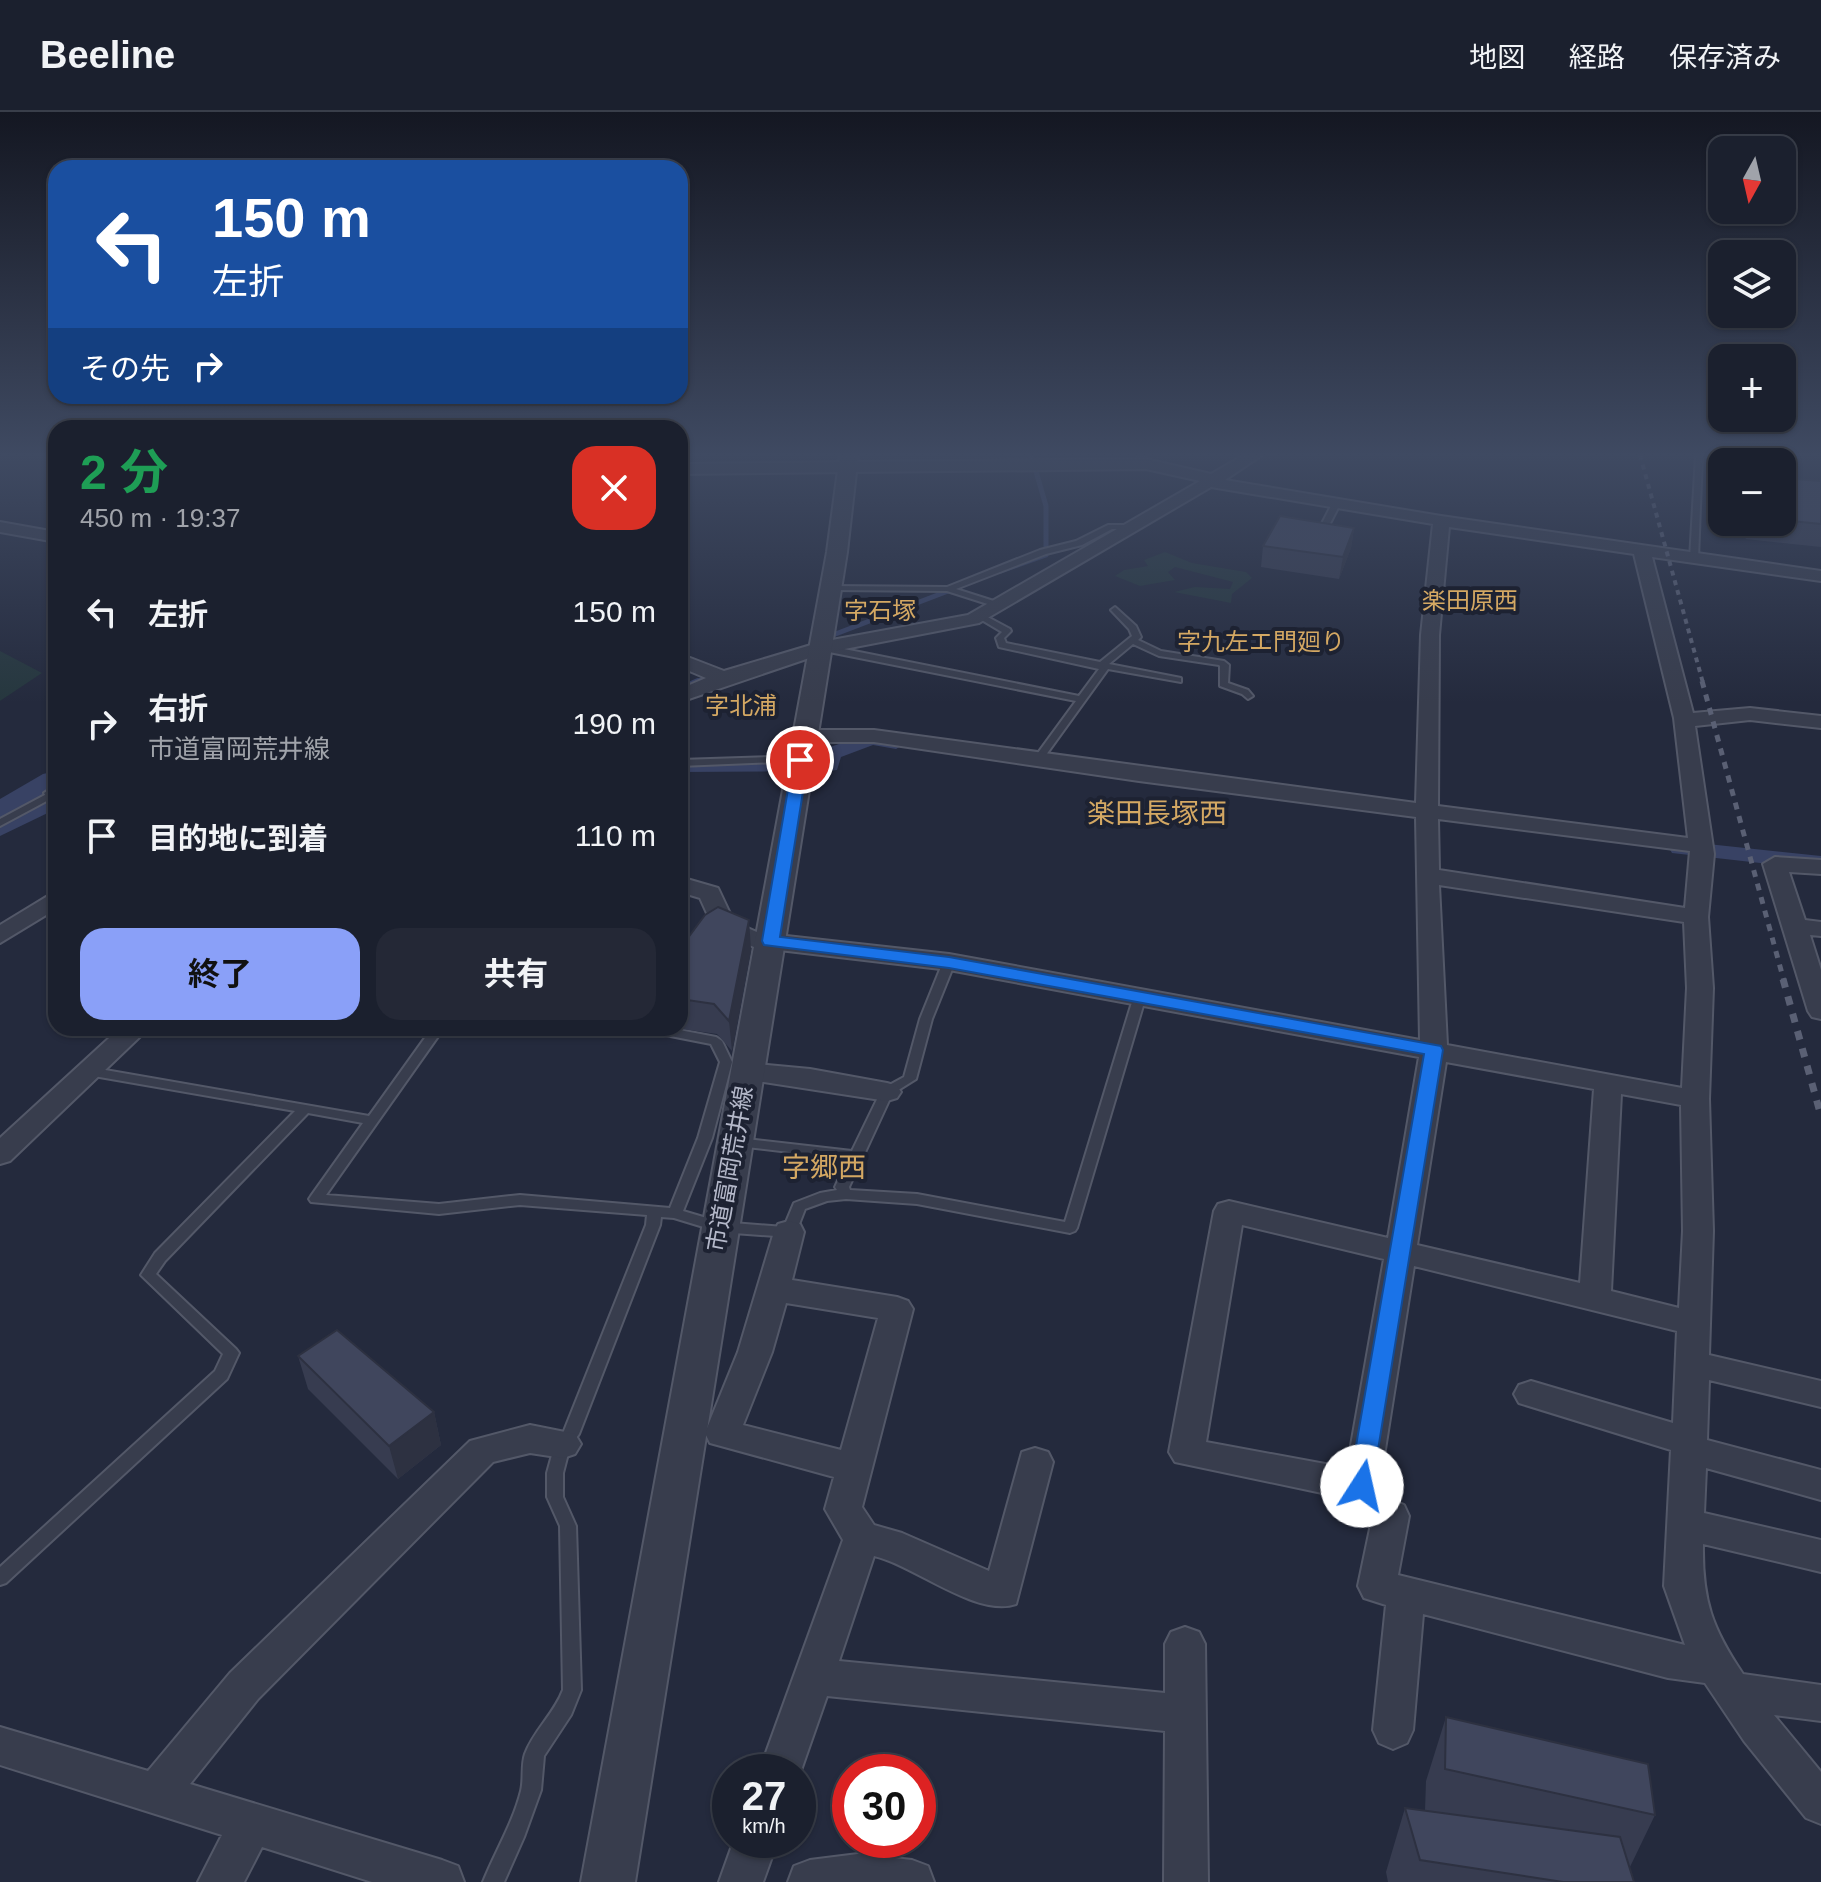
<!DOCTYPE html>
<html lang="ja">
<head>
<meta charset="utf-8">
<style>
  :root { --surface:#1b202e; --page:#242836; --text:#f1f3f6; --muted:#a0a3aa; --line:#393e4a; --accent:#8aa0f8 }
  body { margin:0; font-family:Helvetica,"Noto Sans JP",sans-serif; background:var(--page); color:var(--text); height:100vh; display:flex; flex-direction:column; font-size:30px; white-space:nowrap }
  * { box-sizing:border-box; margin:0 }
  p { font-size:26px; color:var(--muted) }
  .icon { flex:none; width:44px; height:44px; fill:none; stroke:currentColor; stroke-width:2; stroke-linecap:round; stroke-linejoin:round }
  .map { position:relative; flex:1; overflow:hidden }
  .panel { position:absolute; left:48px; top:308px; width:640px; height:616px; display:flex; flex-direction:column; background:var(--surface); border-radius:24px; box-shadow:0 2px 6px #0004,0 0 0 2px var(--line) }
  .panel>* { flex:none }
  .banner { position:absolute; left:48px; top:48px; width:640px; height:244px; border-radius:24px; box-shadow:0 2px 6px #0004,0 0 0 2px var(--line); background:#1a4fa0; color:#fff; overflow:hidden }
  .needle { width:52px; rotate:188deg }
  .controls { position:absolute; left:1708px; top:24px; display:grid; gap:16px }
  .controls a { display:grid; place-items:center; width:88px; height:88px; border-radius:16px; background:var(--surface); box-shadow:0 2px 6px #0004,0 0 0 2px var(--line); font-size:40px }
  .speed { position:absolute; left:712px; top:1642px; display:flex; gap:16px; font-size:40px; font-weight:700; text-align:center }
  .speed>* { display:grid; place-content:center; width:104px; height:104px; border-radius:50%; background:var(--surface); box-shadow:0 2px 6px #0004,0 0 0 2px var(--line); line-height:1 }
  .speed small { font-size:20px; font-weight:400 }
  .speed .limit { border:12px solid #d22; background:#fff; color:#111 }
  .pin { position:absolute; display:grid; place-items:center; width:68px; height:68px; color:#fff; margin:-34px; border:4px solid #fff; border-radius:50%; box-shadow:0 2px 8px #0007 }
  .me { position:absolute; width:88px; margin:-44px; rotate:10deg; stroke-linejoin:round; filter:drop-shadow(0 0 6px #0008) }
  .turn { display:flex; align-items:center; gap:28px; height:168px; padding:0 32px; font-size:36px }
  .turn .icon { width:104px; height:104px; stroke-width:2.5 }
  .turn b { display:block; font-size:56px; line-height:68px }
  .then { display:flex; align-items:center; height:76px; padding:0 32px; background:#0003; gap:16px; font-size:30px }
  .round { display:grid; place-items:center; flex:none; width:84px; height:84px; border-radius:24px; background:var(--page) }
  .summary { display:flex; align-items:center; justify-content:space-between; height:136px; padding:0 32px }
  h1 { font-size:48px; font-weight:700; line-height:60px; color:#1e9e55 }
  .action { display:flex; gap:16px; margin-top:auto; padding:16px 32px }
  .action a { flex:1; height:92px; border-radius:24px; background:var(--accent); color:#111; font-size:32px; font-weight:700; line-height:92px; text-align:center }
  .action a+a { background:var(--page); color:var(--text) }
  ul { padding:0; list-style:none }
  li { display:flex; align-items:center; gap:24px; height:112px; padding:0 32px }
  li div { flex:1 }
  li b { display:block; font-size:30px }
  li em { font-style:normal }
  header { display:flex; align-items:center; gap:48px; box-sizing:border-box; height:112px; padding:0 40px; background:var(--surface); border-bottom:2px solid var(--line) }
  header strong { font-size:38px }
  nav { display:flex; gap:44px; margin-inline-start:auto; font-size:28px }
  .map>svg:first-child { display:block }
  .green { fill:#26373e }
  .lines { fill:none; stroke-linecap:round; stroke-linejoin:round }
  .stream-far1 { stroke:#384264; stroke-width:5 }
  .stream { stroke:#384264; stroke-width:6 }
  .canal { fill:#384264; fill-rule:evenodd }
  .river { fill:#384264; fill-rule:evenodd }
  .service-casing { stroke:#535868; stroke-width:4 }
  .minor-casing { stroke:#535868; stroke-width:4 }
  .tertiary-casing { stroke:#535868; stroke-width:4 }
  .service { fill:#383d4d; fill-rule:evenodd }
  .minor { fill:#383d4d; fill-rule:evenodd }
  .tertiary { fill:#383d4d; fill-rule:evenodd }
  .rail-far2 { stroke:#5a6074; stroke-width:4; stroke-dasharray:5 5; stroke-linecap:butt }
  .rail-far1 { stroke:#5a6074; stroke-width:5; stroke-dasharray:7 7; stroke-linecap:butt }
  .rail { stroke:#5a6074; stroke-width:7; stroke-dasharray:9 9; stroke-linecap:butt }
  .wall { fill:#373c50 }
  .shaded-wall { fill:#2d3141 }
  .building { fill:#40465d; stroke:#2d3141; stroke-width:2 }
  .route { fill:#1a73e8; stroke:#114b97; stroke-width:2 }
  .labels { text-anchor:middle; stroke-width:8; stroke-linejoin:round; paint-order:stroke }
  .far-quarter-label { font-size:24px; fill:#d4a863; stroke:#1d2232 }
  .street-label { font-size:24px; fill:#b4b8c9; stroke:#1d2232 }
  .quarter-label { font-size:28px; fill:#d4a863; stroke:#1d2232 }
</style>
</head>
<body>
<header>
<strong>Beeline</strong>
<nav><a>地図</a><a>経路</a><a>保存済み</a></nav>
</header>
<div class="map">
<svg width="1821" height="1770" viewBox="0 0 1821 1770">
  <rect width="100%" height="100%" fill="#242a3d"/>
  <path class="green" d="M1165,440L1192,451L1246,460L1252,466L1232,482L1231,491L1174,480L1195,475L1230,477L1233,470L1175,455L1168,460L1175,468L1140,474L1115,464L1124,458L1148,454L1144,448Z
    M0,539L42,561L0,589Z"/>
  <g class="lines">
    <path class="stream-far1" d="M1031,343L1032,348
      M1133,348L1146,343
      M1001,459L1046,443V394L1035,356
      M825,526L956,476
      M693,571L711,564"/>
    <path class="stream" d="M680,577L698,569"/>
    <path class="canal" d="M872,621L903,627L906,631L896,637L873,633L841,645L837,658L829,659L680,660V648L819,647L824,637Z
      M56,681V697L0,724V708Z
      M1680,729L1821,744V758L1672,741L1669,736Z"/>
    <path class="river" d="M56,659V685L13,710L0,713V687L43,662Z"/>
    <defs>
      <path id="service" d="M1696,343H1702L1698,447L1694,449L1690,447Z
        M1333,390L1340,392L1323,425L1316,427L1315,425Z
        M1108,413H1131L1135,415L1131,417H1112L1082,433L1046,442L956,477L1000,491L1001,493L997,495L947,479L831,478L827,476L831,474L947,475L1040,438L1076,429Z
        M1115,495L1136,514L1141,525L1138,528L1161,539L1224,549L1229,553L1228,571L1248,578L1253,584L1248,587L1242,582L1220,574V554L1219,553L1159,544L1133,532L1109,552L1181,566V570L1108,557L1043,647L1040,648L1035,645L1076,589L824,539L820,536L824,533L1079,584L1099,557L999,535L996,526L1002,520L975,504L982,502L1010,517L1011,519L1004,526L1006,531L1100,550L1132,524L1129,517L1111,498Z
        M800,644L803,645V649L680,654V648Z
        M56,677V684L0,714V707Z
        M949,846L955,850L932,907L916,967L892,982L849,1075L850,1078L917,1082L1065,1110L1133,887L1139,883L1143,884L1145,887L1077,1116L1075,1119L1070,1121L917,1092L846,1087L827,1089L805,1097L796,1120L794,1124L789,1125L720,1120L674,1106L661,1105L660,1113L579,1322L570,1334L563,1361V1385L576,1414L581,1578L571,1603L544,1644L541,1678L524,1725L504,1770H483C495,1740 513,1711 521,1679C524,1667 521,1654 525,1642C534,1618 554,1602 563,1578L560,1414L547,1385V1361L555,1332L564,1319L646,1113L647,1103L520,1093L439,1102L311,1090L309,1087L311,1084L363,1011L308,1001L165,1149L156,1162L236,1237L239,1241L227,1267L6,1471L0,1473V1455L215,1259L223,1242L141,1163L155,1141L295,999L88,963L82,959L84,956L88,955L369,1004L432,916H444L326,1083L439,1092L520,1083L670,1096L698,1026L720,950L711,932L650,920L644,916H669L716,925L722,929L732,950L712,1026L683,1099L720,1110L784,1115L794,1091L820,1081L837,1078L835,1075L848,1047L738,1034L733,1033L731,1030L733,1027L738,1026L852,1039L882,977L904,965L920,907L943,850Z"/>
      <path id="minor" d="M1244,343H1262L1225,368L1441,404L1821,459V469L1652,445L1693,601L1750,596L1821,604V616L1750,608L1695,614L1714,742L1708,805L1713,876L1709,987L1713,1119L1709,1243L1821,1269V1295L1709,1268L1707,1328L1821,1358V1388L1706,1356L1704,1401L1821,1428V1460L1703,1432C1702,1488 1712,1516 1743,1562L1821,1573V1609L1774,1603L1821,1660V1712L1806,1706L1744,1629L1705,1571L1668,1566L1423,1502L1413,1618L1407,1631L1393,1637L1379,1631L1373,1618L1386,1493L1364,1486L1358,1474L1371,1412L1345,1400L1341,1385L1175,1350L1169,1340L1214,1099L1218,1092L1229,1089L1388,1126L1419,945L949,858L754,835L715,819L700,786L680,780V765L718,776L734,810L759,821L949,842L1420,928L1416,705L1139,669L874,630H805L795,624L805,618H874L1416,691L1421,523L1433,412L1211,375L979,511L824,541L680,590V577L706,566L680,555V542L724,559L821,530L968,503L1200,369L1146,357L680,362V352L1146,347L1211,362ZM1449,415L1634,442L1674,606L1688,726L1438,694L1439,523ZM1438,707L1690,739L1685,796L1439,758ZM1439,773L1684,810L1687,876L1682,976L1447,933ZM1446,950L1594,977L1580,1171L1417,1133ZM1621,982L1681,993L1683,1119L1679,1196L1611,1179ZM1242,1113L1384,1147L1347,1356L1206,1330ZM1414,1154L1677,1219L1673,1311L1531,1269L1519,1273L1514,1282L1519,1291L1671,1338L1664,1474L1685,1533L1398,1463L1409,1404L1404,1393L1378,1382Z
        M0,410L56,420V430L0,420Z
        M55,674L56,688L47,686L44,681Z
        M1775,745L1821,748V762L1789,760L1805,808L1821,810V824L1810,823L1821,858V907L1812,905L1808,899L1763,752Z
        M56,779V797L0,831V813Z
        M120,916H149L10,1049L0,1052V1026Z
        M747,951L810,957L887,971L897,974L901,980L897,986L887,989L737,966L733,960L737,954Z
        M789,1109L800,1112L804,1120L792,1168L897,1185L908,1189L913,1197L862,1395L874,1413L902,1421L989,1459L1022,1340L1035,1336L1048,1340L1053,1350L1016,1492C977,1506 914,1453 874,1444L839,1549L1165,1581V1532L1171,1520L1185,1515L1199,1520L1205,1532L1208,1770H1164L1165,1619L827,1584L798,1667V1660H759L843,1428L825,1397L834,1365L710,1331L705,1321L738,1240L774,1120L778,1112ZM786,1191L878,1206L841,1338L743,1313L772,1240Z
        M530,1313L575,1322L581,1332L575,1342L563,1346L530,1341L493,1350L258,1587L190,1672L442,1748L458,1754L464,1770H372L262,1735L244,1770H198L222,1723L0,1653V1615L148,1659L230,1561L470,1329Z
        M734,1728H778L763,1770H719Z
        M858,1742L912,1748L928,1754L934,1770H788L794,1754L810,1748Z"/>
      <path id="tertiary" d="M840,343H858L847,440L635,1770H581L827,440Z"/>
    </defs>
    <use href="#service" class="service-casing"/>
    <use href="#minor" class="minor-casing"/>
    <use href="#tertiary" class="tertiary-casing"/>
    <use href="#service" class="service"/>
    <use href="#minor" class="minor"/>
    <use href="#tertiary" class="tertiary"/>
    <path class="rail-far2" d="M1640,343L1703,571"/>
    <path class="rail-far1" d="M1702,569L1784,869"/>
    <path class="rail" d="M1783,867L1821,1004"/>
  </g>
  <path class="wall" d="M1782,366L1821,369V435L1746,427L1738,410H1782Z
    M1354,416L1351,436L1339,467L1261,455L1263,434Z
    M680,832L751,837L732,939L717,922L675,916H680Z
    M298,1244L434,1300L441,1333L398,1367L308,1277Z
    M1446,1605L1655,1703L1629,1757L1634,1770H1388L1386,1760L1405,1696L1425,1699L1426,1669Z"/>
  <path class="shaded-wall" d="M1354,416L1351,436L1339,467L1343,445Z
    M749,808L751,837L732,939L729,909Z
    M434,1300L441,1333L398,1367L389,1334Z"/>
  <path class="building" d="M1782,366L1821,369V412L1782,408Z
    M1280,404L1354,416L1343,445L1263,434Z
    M718,795L749,808L729,909L714,892L680,887V832L684,831L705,803Z
    M337,1218L434,1300L389,1334L298,1244Z
    M1446,1605L1648,1652L1655,1703L1445,1657Z
    M1405,1696L1620,1725L1634,1770H1563L1420,1748Z"/>
  <linearGradient id="sky" x2="0" y2="1"><stop stop-color="#141722"/><stop offset="0.58" stop-color="#3f4a62"/><stop offset="1" stop-color="#3f4a62" stop-opacity="0"/></linearGradient>
  <rect width="1821" height="591" fill="url(#sky)"/>
  <path class="route" d="M800,644L808,648L780,825L949,845L1441,934L1443,938L1371,1381L1362,1384L1353,1381L1349,1374L1424,942L949,856L764,833L762,829L793,648Z"/>
  <g class="labels">
    <g class="far-quarter-label">
      <text x="1470" y="497">楽田原西</text>
      <text x="880" y="507">字石塚</text>
      <text x="1261" y="538">字九左エ門廻り</text>
      <text x="741" y="602">字北浦</text>
    </g>
    <g class="street-label">
      <text transform="translate(730 1057) rotate(-80)" y="8">市道富岡荒井線</text>
    </g>
    <g class="quarter-label">
      <text x="1157" y="711">楽田長塚西</text>
      <text x="824" y="1065">字郷西</text>
    </g>
  </g>
</svg>
<div class="controls">
<a><svg class="needle" viewBox="-14 -14 28 28"><path d="M0-13l5 13h-10z" fill="#e53935"/><path d="M0 13l5-13h-10z" fill="#a0a3aa"/></svg></a>
<a><svg class="icon" aria-label="layers" viewBox="0 0 24 24"><path d="M12 4l9 5-9 5-9-5zM3 14l9 5 9-5"/></svg></a>
<a>+</a>
<a>−</a>
</div>
<div class="speed"><div>27<small>km/h</small></div><div class="limit">30</div></div>
<div class="pin" style="left:800px;top:648px;background:#d93025"><svg class="icon" aria-label="arrive" viewBox="0 0 24 24"><path d="M6 21V4h12l-3 4 3 4H6"/></svg></div>
<svg class="me" style="left:1362px;top:1374px" viewBox="-20 -20 40 40"><circle r="19" fill="#fff"/><path d="M0-13L10 11 0 6-10 11z" fill="#1a73e8"/></svg>
<div class="banner">
<div class="turn"><svg class="icon" aria-label="left" viewBox="0 0 24 24"><path d="M17 20v-9H6M10 6l-5 5 5 5"/></svg><div><b>150 m</b>左折</div></div>
<div class="then">その先<svg class="icon" aria-label="right" viewBox="0 0 24 24"><path d="M7 20v-9h11M14 6l5 5-5 5"/></svg></div>
</div>
<section class="panel">
<div class="summary"><div><h1>2 分</h1><p>450 m · 19:37</p></div><a class="round" style="background:#d93025;color:#fff"><svg class="icon" aria-label="close" viewBox="0 0 24 24"><path d="M6 6l12 12M18 6L6 18"/></svg></a></div>
<ul>
<li><svg class="icon" aria-label="left" viewBox="0 0 24 24"><path d="M17 20v-9H6M10 6l-5 5 5 5"/></svg><div><b>左折</b></div><em>150 m</em></li>
<li><svg class="icon" aria-label="right" viewBox="0 0 24 24"><path d="M7 20v-9h11M14 6l5 5-5 5"/></svg><div><b>右折</b><p>市道富岡荒井線</p></div><em>190 m</em></li>
<li><svg class="icon" aria-label="arrive" viewBox="0 0 24 24"><path d="M6 21V4h12l-3 4 3 4H6"/></svg><div><b>目的地に到着</b></div><em>110 m</em></li>
</ul>
<div class="action"><a>終了</a><a>共有</a></div>
</section>
</div>
</body>
</html>
